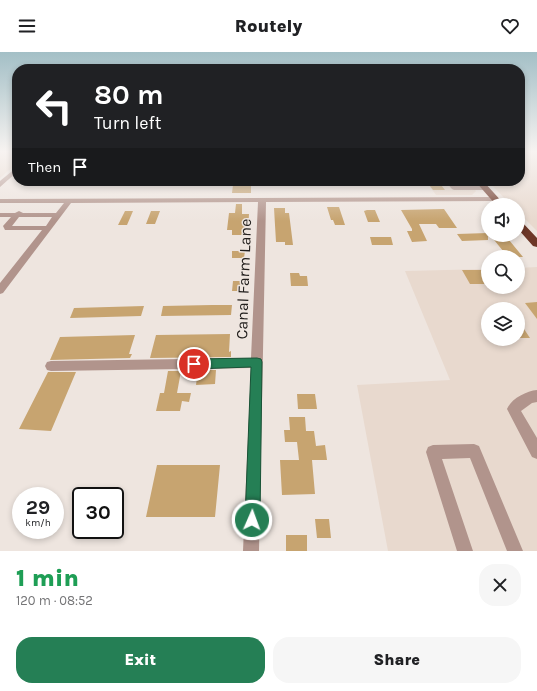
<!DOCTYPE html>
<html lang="en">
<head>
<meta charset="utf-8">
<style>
  :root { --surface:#fff; --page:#f6f6f6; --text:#202124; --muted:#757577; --accent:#257f55 }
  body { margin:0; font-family:Karla,sans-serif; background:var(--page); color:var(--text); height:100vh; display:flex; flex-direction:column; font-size:15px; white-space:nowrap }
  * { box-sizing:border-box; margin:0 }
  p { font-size:13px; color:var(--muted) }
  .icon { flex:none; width:22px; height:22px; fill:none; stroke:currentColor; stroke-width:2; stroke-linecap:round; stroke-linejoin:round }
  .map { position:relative; height:499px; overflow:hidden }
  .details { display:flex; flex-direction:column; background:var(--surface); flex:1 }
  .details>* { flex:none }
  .guide { position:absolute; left:12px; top:12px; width:513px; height:122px; border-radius:16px; box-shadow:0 2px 6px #0003; background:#202124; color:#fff; overflow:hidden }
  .controls { position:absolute; left:481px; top:146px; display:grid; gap:8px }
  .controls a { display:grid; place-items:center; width:44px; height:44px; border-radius:50%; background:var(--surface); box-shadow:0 2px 6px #0003; font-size:20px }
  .speed { position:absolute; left:12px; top:435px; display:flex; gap:8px; font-size:20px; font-weight:700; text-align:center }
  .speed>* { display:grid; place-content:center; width:52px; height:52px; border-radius:50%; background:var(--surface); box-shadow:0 2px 6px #0003; line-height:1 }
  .speed small { font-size:10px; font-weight:400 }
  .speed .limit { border:2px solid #111; border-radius:6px; background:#fff; color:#111 }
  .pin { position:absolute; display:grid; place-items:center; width:34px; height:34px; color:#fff; margin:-17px; border:2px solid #fff; border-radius:50%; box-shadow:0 1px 4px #0007 }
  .me { position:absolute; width:44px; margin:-22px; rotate:2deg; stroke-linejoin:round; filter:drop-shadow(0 0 3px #0008) }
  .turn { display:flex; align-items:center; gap:14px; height:84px; padding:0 16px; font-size:18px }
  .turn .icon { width:52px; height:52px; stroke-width:2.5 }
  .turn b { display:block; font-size:28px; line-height:34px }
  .then { display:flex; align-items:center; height:38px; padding:0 16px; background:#0003; gap:8px; font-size:15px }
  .round { display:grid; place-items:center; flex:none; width:42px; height:42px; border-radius:16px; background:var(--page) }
  .headline { display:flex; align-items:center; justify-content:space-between; height:68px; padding:0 16px }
  h1 { font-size:24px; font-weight:800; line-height:30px; color:#1e9e55 }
  .primary-button { display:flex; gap:8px; margin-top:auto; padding:8px 16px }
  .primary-button a { flex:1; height:46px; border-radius:16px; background:var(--accent); color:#fff; font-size:16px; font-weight:800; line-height:46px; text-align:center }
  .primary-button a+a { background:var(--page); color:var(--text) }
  header { display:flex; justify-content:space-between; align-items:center; height:52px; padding:0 16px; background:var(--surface); font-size:18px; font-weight:800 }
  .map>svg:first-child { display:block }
  .built { fill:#e8d9ce; fill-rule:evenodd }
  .building { fill:#c7a470 }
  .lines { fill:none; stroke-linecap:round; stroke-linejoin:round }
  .minor { fill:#b1948c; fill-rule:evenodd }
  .highway { fill:#6d3728; fill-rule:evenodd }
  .route { fill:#257f55; stroke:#185337 }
  .labels { text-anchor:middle; stroke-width:3; stroke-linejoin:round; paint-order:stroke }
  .near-street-label { font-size:16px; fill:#23201e; stroke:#eee5df }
</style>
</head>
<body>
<header><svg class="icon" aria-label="menu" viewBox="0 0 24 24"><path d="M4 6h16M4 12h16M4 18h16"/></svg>Routely<svg class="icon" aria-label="heart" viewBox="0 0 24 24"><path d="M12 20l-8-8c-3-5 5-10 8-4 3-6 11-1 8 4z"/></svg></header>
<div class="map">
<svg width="537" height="499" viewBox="0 0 537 499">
  <rect width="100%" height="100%" fill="#eee5df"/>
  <path class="built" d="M0,99H17V111L0,126Z
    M520,99H537V179L518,160V153H511L488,129H520Z
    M426,129H468L476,139L472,143H436Z
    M537,215V499H388L357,333L450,328L405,219L488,217V235H518V216ZM488,257H518V287H488Z"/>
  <path class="building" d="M426,129H438L445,138H433Z
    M233,133H251V141H232Z
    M236,152H242V162H249L248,179H244V183H232V178H227L229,161H235Z
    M327,155H339L345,173H335L333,168H331Z
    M274,156H285V161H289L293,193H285V190H276Z
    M444,157L457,176H439L436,172H419L427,189L412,190L407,179H412V177L401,158Z
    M367,158H375L380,170H368L364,159Z
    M125,159H133L127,173H118Z
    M151,159H160L155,172H146Z
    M488,181V188L462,189L457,182Z
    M490,183H505L523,205H508Z
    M370,185H391L393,193H372Z
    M232,199H245L244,206H232Z
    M462,218H488V232H470Z
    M290,221H299L300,224H307L308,234H291Z
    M233,229H240V239H232Z
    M537,250V267L525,251Z
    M212,253H232L231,263L161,264L163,254Z
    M144,254L141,264L70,266L74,256Z
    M518,268L530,286H518Z
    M230,282L229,300L231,299V305L150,306L156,283Z
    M135,283L129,302H132L130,306L50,308L60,285Z
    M198,318H216L215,332L196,333Z
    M168,319H181L177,341H191L189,350L182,349L180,359H156L160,341H164Z
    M48,320H76L51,379L19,377Z
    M297,342H315L317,357H298Z
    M289,365H305L306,379H314L316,394L325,393L327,408H312L315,442L282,443L280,408H299L297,390H285L284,378H290Z
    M157,413H220L215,465H146Z
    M315,467H329L331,486H317Z
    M286,483H307V499H286Z"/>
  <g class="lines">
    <path class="minor" d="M17,115V120L0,135V129Z
      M445,129H452L456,134H485L488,136L485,138H454L452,137Z
      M495,145L499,147L498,149L266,150L259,499H243L251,316L51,319L47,318L45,314L47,310L51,309L251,306L258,150L71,151L3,241L0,242V231L42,178H5L3,174L11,165H0V161H15L19,159L23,161H56L64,151H0V147ZM19,165H52L46,174H12Z
      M537,338V350L532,351L521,359L537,386V407L532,405L507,357C511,347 526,339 537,338Z
      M474,392L479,394L523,499H507L470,406L442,407L473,499H457L426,400L428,395L433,393Z"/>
    <path class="highway" d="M475,129H483L505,153H496Z
      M518,168L521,169L537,186V195L533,194L518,177Z"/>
  </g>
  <linearGradient id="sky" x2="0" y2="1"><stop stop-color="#a3bfc6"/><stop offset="0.59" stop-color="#f7f3f1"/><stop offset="1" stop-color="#f7f3f1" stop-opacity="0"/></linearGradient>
  <rect width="537" height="169" fill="url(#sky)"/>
  <path class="route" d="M257,306L261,307L262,310L260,468L258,473L252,475L247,473L245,468L251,315L194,317L190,316L188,312L190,309L194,307Z"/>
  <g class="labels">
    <g class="near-street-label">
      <text transform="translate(243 227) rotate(-88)" y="6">Canal Farm Lane</text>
    </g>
  </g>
</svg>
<div class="controls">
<a><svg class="icon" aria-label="sound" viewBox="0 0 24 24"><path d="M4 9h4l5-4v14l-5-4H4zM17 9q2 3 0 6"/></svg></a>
<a><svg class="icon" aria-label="search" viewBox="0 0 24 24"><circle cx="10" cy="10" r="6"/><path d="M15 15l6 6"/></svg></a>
<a><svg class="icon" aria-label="layers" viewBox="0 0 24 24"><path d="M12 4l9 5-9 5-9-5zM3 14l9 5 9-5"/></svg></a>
</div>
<div class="speed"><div>29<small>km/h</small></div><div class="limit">30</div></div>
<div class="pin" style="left:194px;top:312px;background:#d93025"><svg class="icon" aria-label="arrive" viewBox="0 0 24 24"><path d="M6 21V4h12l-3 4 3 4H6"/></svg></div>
<svg class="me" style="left:252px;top:468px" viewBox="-20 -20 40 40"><circle r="17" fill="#257f55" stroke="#fff" stroke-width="3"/><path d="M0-11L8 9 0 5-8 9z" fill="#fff"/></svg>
<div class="guide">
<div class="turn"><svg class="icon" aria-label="left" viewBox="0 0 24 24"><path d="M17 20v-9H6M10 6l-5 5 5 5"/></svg><div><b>80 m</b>Turn left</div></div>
<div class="then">Then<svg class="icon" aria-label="arrive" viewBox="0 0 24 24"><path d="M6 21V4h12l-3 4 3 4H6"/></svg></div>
</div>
</div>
<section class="details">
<div class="headline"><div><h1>1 min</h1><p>120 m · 08:52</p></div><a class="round"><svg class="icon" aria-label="close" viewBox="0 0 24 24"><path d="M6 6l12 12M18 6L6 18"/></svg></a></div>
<div class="primary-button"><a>Exit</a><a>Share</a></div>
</section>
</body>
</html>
